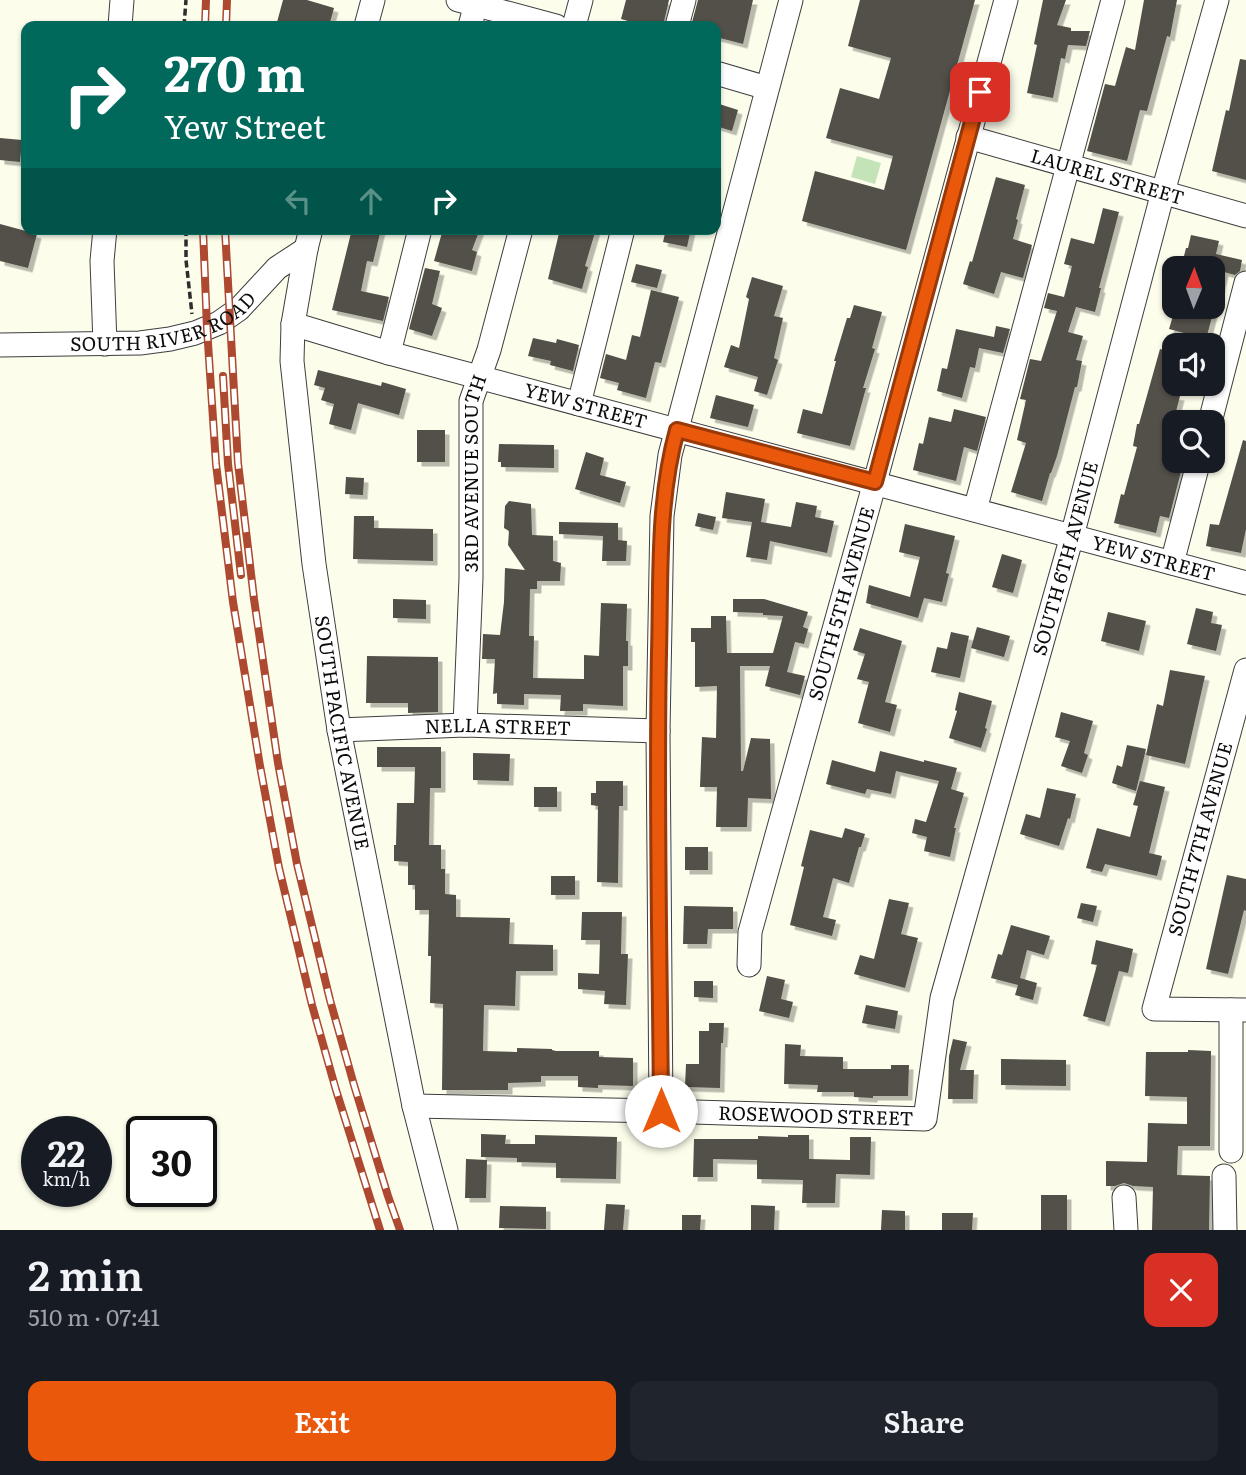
<!DOCTYPE html>
<html lang="en">
<head>
<meta charset="utf-8">
<style>
  :root { --surface:#171b24; --page:#20242c; --text:#f1f3f6; --muted:#9ea1a6; --accent:#ea580c }
  body { margin:0; font-family:Literata,serif; background:var(--page); color:var(--text); height:100vh; display:flex; flex-direction:column; font-size:26px; white-space:nowrap }
  * { box-sizing:border-box; margin:0 }
  p { font-size:23px; color:var(--muted) }
  .icon { flex:none; width:38px; height:38px; fill:none; stroke:currentColor; stroke-width:2; stroke-linecap:round; stroke-linejoin:round }
  .map { position:relative; height:1230px; overflow:hidden }
  .drawer { display:flex; flex-direction:column; background:var(--surface); flex:1 }
  .drawer>* { flex:none }
  .guide { position:absolute; left:21px; top:21px; width:700px; height:214px; border-radius:14px; box-shadow:0 2px 5px #0004; background:#00695c; color:#fff; overflow:hidden }
  .needle { width:46px; rotate:1deg }
  .fabs { position:absolute; left:1162px; top:256px; display:grid; gap:14px }
  .fabs a { display:grid; place-items:center; width:63px; height:63px; border-radius:14px; background:var(--surface); box-shadow:0 2px 5px #0004; font-size:35px }
  .speed { position:absolute; left:21px; top:1116px; display:flex; gap:14px; font-size:35px; font-weight:700; text-align:center }
  .speed>* { display:grid; place-content:center; width:91px; height:91px; border-radius:50%; background:var(--surface); box-shadow:0 2px 5px #0004; line-height:1 }
  .speed small { font-size:18px; font-weight:400 }
  .speed .limit { border:4px solid #111; border-radius:10px; background:#fff; color:#111 }
  .pin { position:absolute; display:grid; place-items:center; width:60px; height:60px; color:#fff; margin:-30px; border-radius:14px; box-shadow:0 4px 10px #0006 }
  .me { position:absolute; width:77px; margin:-38px; rotate:0deg; stroke-linejoin:round; filter:drop-shadow(0 0 5px #0008) }
  .turn { display:flex; align-items:center; gap:24px; height:147px; padding:0 28px; font-size:32px }
  .turn .icon { width:91px; height:91px; stroke-width:2.5 }
  .turn b { display:block; font-size:49px; line-height:60px }
  .lanes { display:flex; align-items:center; height:66px; padding:0 28px; background:#0003; justify-content:center; gap:35px; direction:ltr }
  .lanes .off { opacity:.35 }
  .round { display:grid; place-items:center; flex:none; width:74px; height:74px; border-radius:14px; background:var(--page) }
  .head { display:flex; align-items:center; justify-content:space-between; height:119px; padding:0 28px }
  h1 { font-size:42px; font-weight:600; line-height:52px }
  .button { display:flex; gap:14px; margin-top:auto; padding:14px 28px }
  .button a { flex:1; height:80px; border-radius:14px; background:var(--accent); color:#fff; font-size:28px; font-weight:600; line-height:80px; text-align:center }
  .button a+a { background:var(--page); color:var(--text) }
  .map>svg:first-child { display:block }
  .green { fill:#c4e4b8 }
  .building { fill:#524f48; filter:url(#shadow) }
  .lines { fill:none; stroke-linecap:round; stroke-linejoin:round }
  .minor-casing { stroke:#3e3e3e; stroke-width:25 }
  .path { stroke:#2d2d2d; stroke-width:3.5; stroke-dasharray:7 3.5; stroke-linecap:butt }
  .minor { stroke:#fff; stroke-width:23 }
  .rail-casing { stroke:#ad4831; stroke-width:8 }
  .rail { stroke:#fff; stroke-width:5; stroke-dasharray:16; stroke-linecap:butt }
  .route-casing { stroke:#983908; stroke-width:18 }
  .route { stroke:#ea580c; stroke-width:12 }
  .labels { text-anchor:middle; stroke-width:7; stroke-linejoin:round; paint-order:stroke }
  .street-label { font-size:19px; fill:#0b0b0b; stroke:#fff }
</style>
</head>
<body>
<div class="map">
<svg width="1246" height="1230" viewBox="0 0 1246 1230">
  <defs>
    <filter id="shadow"><feDropShadow dx="4.5" dy="4.5" stdDeviation="0" flood-color="#0004"/></filter>
  </defs>
  <rect width="100%" height="100%" fill="#fcfdeb"/>
  <path class="green" d="M857,156L881,163L875,184L851,177Z"/>
  <path class="building" d="M283,0H307L334,8L329,26H276Z
    M626,0H669L663,26H646L621,19Z
    M698,0H753L743,44L716,37V26H691Z
    M860,0H975L906,250L802,221L815,171L884,190L893,156L826,138L840,88L879,99L891,58L848,46Z
    M1043,0H1066L1057,25L1071,28V31H1090L1086,46L1068,45L1065,59L1061,58L1053,98L1027,93L1037,45L1034,44Z
    M1144,0H1177L1170,37L1167,36L1147,111L1140,110L1127,161L1087,151L1105,84L1115,86L1126,47L1135,50Z
    M1240,59L1246,60V180L1212,171L1226,110L1229,111Z
    M716,103L738,110L732,131L716,126Z
    M0,138L22,140L20,162L0,160Z
    M996,177L1025,185L1016,219L1018,220L1013,239L1032,245L1023,278L1001,272L994,294L963,284L970,261L972,262Z
    M1103,208L1119,212L1099,288H1101L1095,312L1076,307L1068,332L1083,336L1076,360L1082,361L1077,387H1075L1057,456L1051,473H1050L1042,501L1011,492L1026,443L1017,440L1026,400L1020,399L1030,359L1041,361L1057,311L1044,308L1048,293L1064,297L1072,266L1064,264L1071,238L1094,244Z
    M0,224L37,234L28,268L0,261Z
    M352,229H381L373,262L367,261L361,291L389,297L383,321L332,310Z
    M443,229H480L472,250L477,252L472,271L434,261Z
    M560,229H596L585,266L588,267L582,289L548,279Z
    M666,229H691L687,247L663,242Z
    M1191,235L1219,241L1216,254L1242,260L1240,271L1235,275L1224,272L1218,297L1213,296V268H1181L1186,248H1188Z
    M636,264L662,270L657,288L631,282Z
    M425,268L440,271L432,304L442,308L432,336L409,329Z
    M752,277L783,286L774,316L783,318L774,358L778,360L767,395L754,391L758,377L724,367L731,345L739,348L749,299L746,297Z
    M651,290L679,297L661,363L655,362L646,398L617,390L619,383L600,378L606,354L626,360L632,335L640,337Z
    M854,305L882,312L872,348L875,349L863,388H866L850,446L797,433L803,409L822,414L836,361H834L847,318H850Z
    M1176,306H1215L1206,339L1169,329Z
    M996,326L1010,329L1003,353L979,348L975,368L970,367L962,398L937,391L942,368L947,369L956,329L994,337Z
    M533,338L556,343L557,339L579,345L573,371L550,365L551,361L528,356Z
    M1160,349L1174,353V395L1180,396L1171,431L1174,432V460H1184L1169,518L1160,516L1156,533L1114,523L1121,494L1124,495L1137,447L1133,446L1137,424H1139Z
    M318,370L381,386L382,382L406,389L399,415L358,403L351,430L329,424L334,404L321,400L325,388L314,385Z
    M716,395L754,405L748,427L710,418Z
    M954,409L986,417L977,451L964,447L956,481L913,470L919,443L923,444L929,417L951,422Z
    M417,430H445V462H417Z
    M1243,440L1246,441V529L1241,553L1206,546L1210,524L1219,525Z
    M499,444L554,445V468L501,467V462H498Z
    M586,452L604,458L600,475L626,482L620,503L575,489Z
    M346,477L364,478L363,495L345,494Z
    M726,492L765,499L761,522L791,527L796,502L817,506L815,517L834,521L827,553L770,541L767,560L746,557L752,522L722,518Z
    M509,501L531,504L532,535L553,536V561L561,563L560,581H537V589H530L529,636H534L533,678L584,679V655L599,656L601,603L627,604L626,641H628V666H623V706L583,704V711H560L561,695L524,694V705L497,704V693L493,694L495,659H482L483,634L500,635L504,602L505,568L525,570L508,545L509,531L504,528L505,506Z
    M698,513L716,517L713,530L695,526Z
    M354,516H374V528L433,529V561L353,559Z
    M559,522L618,523V540L627,541L626,561H602L603,536L559,534Z
    M905,524L955,536L946,573L949,574L942,602L924,598L918,618L866,603L869,585L910,597L920,557L899,552Z
    M1002,554L1022,560L1013,593L992,587Z
    M393,599L426,600V619L393,618Z
    M733,599H764L808,612L803,627L808,629L804,644L795,642L787,672L805,676L800,695L765,686L770,666H740L741,771H743L751,738L770,739L771,799L748,798L747,827H716L717,787H700L702,737L716,738L717,686L695,687V642H691V628H711V616H726L727,653H773L783,616L763,615V613L733,612Z
    M1196,608L1213,612L1211,623L1222,625L1216,651L1187,644Z
    M1108,612L1146,621L1139,651L1101,641Z
    M977,627L1010,636L1004,657L971,648Z
    M860,628L902,641L885,702L897,705L890,732L858,723L869,682L857,679L865,654L853,650Z
    M951,632L969,636L960,678L931,672L937,647L947,649Z
    M367,656L438,657V712L408,713V703H366Z
    M1170,670L1205,676L1185,764L1146,755L1157,704L1163,706Z
    M959,692L992,701L985,728L987,729L981,748L949,738L957,711L955,710Z
    M1061,712L1093,721L1084,753L1088,755L1082,773L1061,766L1070,741L1055,737Z
    M1127,745L1146,749L1136,791L1112,783L1117,765L1122,767Z
    M377,747H441V788H430L429,845H441V869H445V894L456,895V917L510,918L509,944L553,945V971H516L515,1006L484,1005L483,1051L517,1052V1048L552,1049V1050L556,1051H599V1057L633,1058V1086L598,1085V1088L578,1087V1076H541V1082L508,1083V1090H442L443,1004L430,1003L431,956H428L429,910H415V885H408V862L394,861V845H396L397,803H414L415,767H377Z
    M880,751L924,762V760L957,768L951,789L964,793L954,828H956L950,857L924,851L927,837L912,833L915,819L926,822L939,781L896,771L891,794L867,789L865,794L826,784L832,760L875,772Z
    M473,753L510,754L509,781L473,780Z
    M596,781H623V806H619L618,883L597,882L598,806L591,805V793H596Z
    M1140,781L1165,787L1149,853L1162,856L1157,876L1105,864L1102,872L1086,868L1097,828L1130,837L1138,806L1133,805Z
    M534,787H557V807H534Z
    M1047,788L1076,794L1070,819L1068,818L1059,846L1020,834L1026,814L1040,818Z
    M845,828L865,834L861,847H859L849,883L833,878L823,917L836,920L832,936L790,925L804,867L801,866L810,830L842,838Z
    M685,847H708V870H685Z
    M1227,875L1246,879V911L1244,910L1228,974L1206,969Z
    M551,876H575V895H551Z
    M889,899L909,903L901,934L918,938L905,988L854,974L860,955L874,959Z
    M1081,903L1097,906L1093,922L1077,918Z
    M684,906L733,907V929H708L707,944H683Z
    M582,912H622L621,954H628L626,1005L604,1004L605,991L578,989V973L599,974L600,940H581Z
    M1011,925L1050,936L1044,955L1027,950L1020,978L1037,983L1033,1000L1015,995L1018,985L991,978L998,954L1002,955Z
    M1096,940L1133,949L1128,973L1119,971L1105,1022L1083,1016L1097,965L1091,964Z
    M767,976L785,980L781,999L793,1002L789,1018L759,1011Z
    M694,981H713V998L694,997Z
    M866,1005L898,1011L895,1029L862,1023Z
    M709,1023H724L723,1043H721L720,1088L685,1087L686,1064H699V1031H709Z
    M953,1039L967,1042L960,1070H974L973,1099H948L949,1056Z
    M785,1044L801,1045L800,1056L843,1057V1069H891V1065H909L908,1096H873V1098L854,1097V1092H817L818,1085L784,1084Z
    M1188,1050L1211,1051L1210,1146H1178L1177,1175L1210,1176L1209,1230H1152L1153,1187L1133,1186L1124,1183L1115,1186H1106V1161L1147,1162L1148,1123L1187,1124V1097L1145,1096L1146,1052H1188Z
    M1001,1059L1066,1060V1086L1001,1085Z
    M481,1134L506,1135L505,1144H535V1135L617,1137L616,1179L556,1178V1163L517,1162V1158L481,1157Z
    M788,1135H809V1159L850,1160V1137H871L870,1175L836,1174L835,1203H802L803,1180L757,1179V1160L713,1159V1177H693L694,1139H758V1136L788,1137Z
    M466,1159L487,1160L486,1198H465Z
    M1041,1195H1067V1230H1041Z
    M606,1204L625,1205L623,1230H604Z
    M751,1205L775,1206L774,1230H751Z
    M500,1206L546,1207V1229L499,1228Z
    M882,1210L905,1211V1230H881Z
    M942,1213H973L972,1230H942Z
    M682,1215H701L700,1230H682Z"/>
  <g class="lines">
    <defs>
      <g id="minor">
        <path d="M458,0L556,26"/>
        <path d="M120,26L122,0"/>
        <path d="M366,26L373,0"/>
        <path d="M470,26L477,0"/>
        <path d="M574,26L581,0"/>
        <path d="M677,26L684,0"/>
        <path d="M716,73L767,88"/>
        <path id="s1" d="M968,137L1246,216"/>
        <path d="M105,229L102,261L105,344"/>
        <path id="s2" d="M311,229L306,249L293,324L292,361L314,564L339,730L414,1106L446,1230"/>
        <path id="s3" d="M293,324L389,353L1246,583"/>
        <path id="s4" d="M0,345L140,343L170,339L195,333L219,323L239,309L277,268L306,249"/>
        <path d="M389,353L420,229"/>
        <path d="M579,404L623,229"/>
        <path d="M1210,422L1246,283"/>
        <path d="M975,510L1113,0"/>
        <path d="M1172,563L1199,460"/>
        <path d="M1246,670L1154,1009L1246,1010"/>
        <path id="s5" d="M465,725L471,578V401L489,350L521,229"/>
        <path id="s6" d="M339,730L465,725L658,731"/>
        <path id="s7" d="M749,965L750,932L875,482L1006,0"/>
        <path d="M1231,1010V1151"/>
        <path id="s8" d="M414,1106L661,1111L925,1119L942,998L1072,536L1163,192L1217,0"/>
        <path d="M661,1111L658,731L662,516L670,455L791,0"/>
        <path d="M1224,1176L1225,1230"/>
        <path d="M1124,1197L1126,1230"/>
      </g>
    </defs>
    <use href="#minor" class="minor-casing"/>
    <path class="path" d="M184,26L186,0
      M186,229V260L192,314"/>
    <use href="#minor" class="minor"/>
    <defs>
      <path id="rail" d="M205,26L206,0
        M226,26L227,0
        M203,229L207,328L216,464L233,602L260,766L279,868L312,1005L336,1090L380,1230
        M225,229L238,463L254,599L278,763L297,864L330,1000L354,1085L388,1196L400,1230
        M223,376L228,464L241,575"/>
    </defs>
    <use href="#rail" class="rail-casing"/>
    <use href="#rail" class="rail"/>
  </g>
  <g class="lines">
    <defs>
      <path id="route" d="M661,1111C660,958 656,805 659,653C661,579 657,502 677,430L875,482L980,92"/>
    </defs>
    <use href="#route" class="route-casing"/>
    <use href="#route" class="route"/>
  </g>
  <g class="labels">
    <g class="street-label">
      <text dy="7" stroke="none"><textPath href="#s1" startOffset="145">LAUREL STREET</textPath></text>
      <text dy="7" stroke="none"><textPath href="#s4" startOffset="168">SOUTH RIVER ROAD</textPath></text>
      <text dy="7" stroke="none"><textPath href="#s3" startOffset="304">YEW STREET</textPath></text>
      <text dy="7" stroke="none"><textPath href="#s5" startOffset="252">3RD AVENUE SOUTH</textPath></text>
      <text dy="7" stroke="none"><textPath href="#s8" startOffset="1090">SOUTH 6TH AVENUE</textPath></text>
      <text dy="7" stroke="none"><textPath href="#s3" startOffset="892">YEW STREET</textPath></text>
      <text dy="7" stroke="none"><textPath href="#s7" startOffset="374">SOUTH 5TH AVENUE</textPath></text>
      <text dy="7" stroke="none"><textPath href="#s6" startOffset="159">NELLA STREET</textPath></text>
      <text dy="7" stroke="none"><textPath href="#s2" startOffset="509">SOUTH PACIFIC AVENUE</textPath></text>
      <text transform="translate(1200 839) rotate(-75)" y="7">SOUTH 7TH AVENUE</text>
      <text dy="7" stroke="none"><textPath href="#s8" startOffset="402">ROSEWOOD STREET</textPath></text>
    </g>
  </g>
</svg>
<div class="fabs">
<a><svg class="needle" viewBox="-14 -14 28 28"><path d="M0-13l5 13h-10z" fill="#e53935"/><path d="M0 13l5-13h-10z" fill="#9ea1a6"/></svg></a>
<a><svg class="icon" aria-label="sound" viewBox="0 0 24 24"><path d="M4 9h4l5-4v14l-5-4H4zM17 9q2 3 0 6"/></svg></a>
<a><svg class="icon" aria-label="search" viewBox="0 0 24 24"><circle cx="10" cy="10" r="6"/><path d="M15 15l6 6"/></svg></a>
</div>
<div class="speed"><div>22<small>km/h</small></div><div class="limit">30</div></div>
<div class="pin" style="left:980px;top:92px;background:#d93025"><svg class="icon" aria-label="arrive" viewBox="0 0 24 24"><path d="M6 21V4h12l-3 4 3 4H6"/></svg></div>
<svg class="me" style="left:661px;top:1111px" viewBox="-20 -20 40 40"><circle r="19" fill="#fff"/><path d="M0-13L10 11 0 6-10 11z" fill="#ea580c"/></svg>
<div class="guide">
<div class="turn"><svg class="icon" aria-label="right" viewBox="0 0 24 24"><path d="M7 20v-9h11M14 6l5 5-5 5"/></svg><div><b>270 m</b>Yew Street</div></div>
<div class="lanes"><svg class="icon off" aria-label="left" viewBox="0 0 24 24"><path d="M17 20v-9H6M10 6l-5 5 5 5"/></svg><svg class="icon off" aria-label="ahead" viewBox="0 0 24 24"><path d="M12 20V5M6 11l6-6 6 6"/></svg><svg class="icon" aria-label="right" viewBox="0 0 24 24"><path d="M7 20v-9h11M14 6l5 5-5 5"/></svg></div>
</div>
</div>
<section class="drawer">
<div class="head"><div><h1>2 min</h1><p>510 m · 07:41</p></div><a class="round" style="background:#d93025;color:#fff"><svg class="icon" aria-label="close" viewBox="0 0 24 24"><path d="M6 6l12 12M18 6L6 18"/></svg></a></div>
<div class="button"><a>Exit</a><a>Share</a></div>
</section>
</body>
</html>
